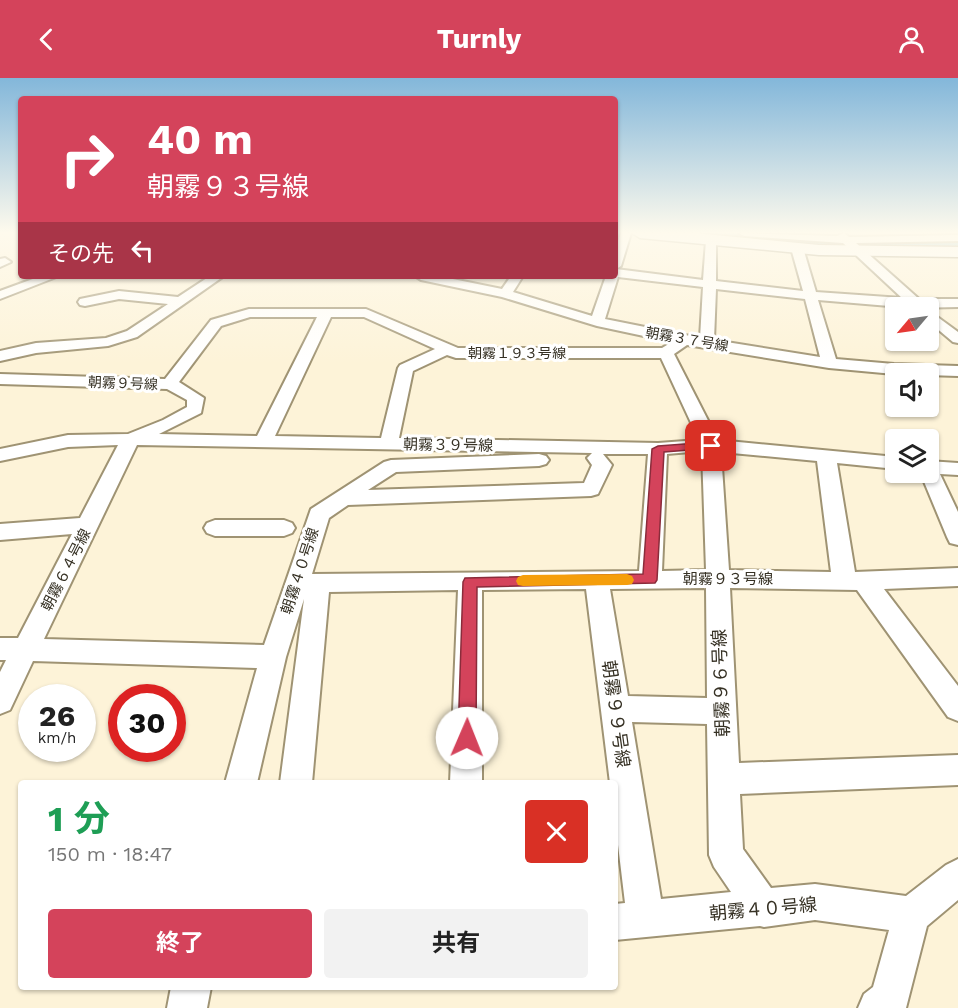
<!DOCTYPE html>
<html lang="ja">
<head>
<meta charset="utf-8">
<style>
  :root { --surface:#fff; --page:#f2f2f2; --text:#222; --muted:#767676; --accent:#d4435b }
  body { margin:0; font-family:"Work Sans","Noto Sans JP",sans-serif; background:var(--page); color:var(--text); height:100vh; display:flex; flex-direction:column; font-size:22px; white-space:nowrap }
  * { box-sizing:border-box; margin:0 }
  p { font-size:20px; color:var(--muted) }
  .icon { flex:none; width:33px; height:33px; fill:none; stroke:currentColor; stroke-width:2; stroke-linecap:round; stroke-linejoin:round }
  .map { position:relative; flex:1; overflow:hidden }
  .panel { position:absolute; left:18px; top:702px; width:600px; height:210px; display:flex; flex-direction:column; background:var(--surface); border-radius:6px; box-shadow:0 2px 4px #0004 }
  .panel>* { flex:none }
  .top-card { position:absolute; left:18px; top:18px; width:600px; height:183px; border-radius:6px; box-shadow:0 2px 4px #0004; background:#d4435b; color:#fff; overflow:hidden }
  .needle { width:39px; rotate:241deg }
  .fabs { position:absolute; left:885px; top:219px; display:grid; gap:12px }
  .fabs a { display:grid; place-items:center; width:54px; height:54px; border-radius:6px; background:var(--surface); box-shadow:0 2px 4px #0004; font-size:30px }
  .speed { position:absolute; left:18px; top:606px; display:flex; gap:12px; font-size:30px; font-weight:700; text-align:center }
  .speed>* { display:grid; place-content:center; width:78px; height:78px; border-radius:50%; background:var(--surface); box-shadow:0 2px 4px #0004; line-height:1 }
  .speed small { font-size:15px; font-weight:400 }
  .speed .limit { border:9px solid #d22; background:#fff; color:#111 }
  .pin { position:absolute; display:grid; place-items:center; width:51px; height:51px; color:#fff; margin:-26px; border-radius:12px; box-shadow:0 3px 9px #0006 }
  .me { position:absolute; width:66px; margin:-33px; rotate:1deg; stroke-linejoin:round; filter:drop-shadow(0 0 4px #0008) }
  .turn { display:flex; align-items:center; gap:21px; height:126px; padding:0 30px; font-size:27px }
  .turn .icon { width:78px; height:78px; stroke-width:2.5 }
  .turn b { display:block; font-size:42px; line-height:51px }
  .then { display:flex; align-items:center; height:57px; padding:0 30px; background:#0003; gap:12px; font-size:22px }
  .round { display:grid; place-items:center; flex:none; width:63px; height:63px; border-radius:6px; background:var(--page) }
  .headline { display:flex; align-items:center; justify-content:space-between; height:102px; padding:0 30px }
  h1 { font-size:36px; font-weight:700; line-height:45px; color:#1e9e55 }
  .cta { display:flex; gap:12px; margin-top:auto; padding:12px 30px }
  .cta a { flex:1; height:69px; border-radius:6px; background:var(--accent); color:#fff; font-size:24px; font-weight:700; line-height:69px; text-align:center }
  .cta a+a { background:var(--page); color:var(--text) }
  header { display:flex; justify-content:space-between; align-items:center; height:78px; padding:0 30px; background:var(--accent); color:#fff; font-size:27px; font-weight:700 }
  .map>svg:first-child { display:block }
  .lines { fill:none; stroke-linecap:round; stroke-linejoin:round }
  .river { fill:#8cbbc4; fill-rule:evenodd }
  .street-casing { stroke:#9f9373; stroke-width:4 }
  .secondary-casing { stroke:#9f9373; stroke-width:3 }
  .street { fill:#fff; fill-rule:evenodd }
  .secondary { fill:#fff; fill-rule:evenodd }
  .route { fill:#d4435b; stroke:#8a2c3b; stroke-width:1.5 }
  .slow { fill:#f59e0b }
  .labels { text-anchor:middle; stroke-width:6; stroke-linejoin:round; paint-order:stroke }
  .far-street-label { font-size:14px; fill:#363124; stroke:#fff }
  .street-label { font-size:15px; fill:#363124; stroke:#fff }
  .near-street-label { font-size:18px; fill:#363124; stroke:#fff }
</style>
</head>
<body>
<header><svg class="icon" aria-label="back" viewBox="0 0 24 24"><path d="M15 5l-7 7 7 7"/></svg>Turnly<svg class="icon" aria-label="person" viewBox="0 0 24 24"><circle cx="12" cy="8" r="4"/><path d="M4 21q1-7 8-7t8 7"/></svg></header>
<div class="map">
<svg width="958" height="930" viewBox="0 0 958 930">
  <rect width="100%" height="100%" fill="#fdf3d8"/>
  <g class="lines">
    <path class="river" d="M696,155L958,158V172H843L707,162L699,160Z"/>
    <defs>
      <path id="street" d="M621,155H631L621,188L616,191L703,202L706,163L711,160L716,163V203L803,213L791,170L797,167L803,170L816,214L902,220L843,165L744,158L739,155L837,158L844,155L849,159L958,157V163L856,165L919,221H958V229L913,230L818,222L836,281L894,286L958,288V298L894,296L829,290L687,267L674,276L718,362L896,379V391L837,385L855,494L958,490V508L884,511L958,608V643L948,639L857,512L730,510L739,685L958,677V707L740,716L743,771L771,810L815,806L906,818L946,787L958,781V822L927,848L906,930H858L864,916L873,909L889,852L815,842L764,849L760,848L615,862V826L625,825L615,742V705H610L586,511L482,512V705H450L458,512L329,514L312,705H280L304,521L286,579L257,705H225L257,590L33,583L10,632L0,636V594L6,582H0V560H18L72,456L0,462V446L80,440L118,367L68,369L0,383V371L68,357L128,356L163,342L187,329V322L167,311L0,306V296L165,301L211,242L249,231H366L458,270H662L672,264L597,248L502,219L421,202L415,198H438L502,211L511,198H523L513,214L592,238L606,198H615V171ZM618,199L703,209L700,260L605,241ZM716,211L805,221L820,279L714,262ZM250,239H317L257,358L159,356L201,335L204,320L179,304L221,248ZM331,239H364L435,271L400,287L398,290L381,360L275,358ZM447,277L456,280H661L699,362L658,365L399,360L413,293ZM137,367L592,375L587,380L592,387L584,405L368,412L396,394L539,388L546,386L549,382L546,378L539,376L391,382L384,384L311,431L264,567L44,561ZM702,373L706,492L662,493L667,376ZM721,374L817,383L831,494L729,492ZM603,376H648L639,493L312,496L329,440L348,427L591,418L598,416L612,387ZM706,510L707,620L628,618L610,511ZM632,644L707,646L709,777L714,789L731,814L661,821Z
        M5,180L11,184L0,189V181Z
        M41,198H59L0,221V213Z
        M210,198H224L137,259L108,268L36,275L0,283V273L36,265L106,260L127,253L168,226L119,221L85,228L80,227L78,224L80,221L119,213L178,219Z
        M928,232L958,254V265L953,264L928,243Z
        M928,383L958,385V397L940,396L958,434V467L950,465L947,459L920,394H928Z
        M215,442H284L292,445L295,450L292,455L284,458H215L207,455L204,450L207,445Z
        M171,909H211L207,930H167Z"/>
      <path id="secondary" d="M632,155H694L819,167L958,169V179L819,177L640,160Z"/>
    </defs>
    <use href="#street" class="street-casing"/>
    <use href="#secondary" class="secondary-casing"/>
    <use href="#street" class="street"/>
    <use href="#secondary" class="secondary"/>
  </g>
  <linearGradient id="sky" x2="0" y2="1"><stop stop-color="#83b7da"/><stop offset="0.54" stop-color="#fefaed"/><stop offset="1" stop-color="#fefaed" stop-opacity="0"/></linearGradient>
  <rect width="958" height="286" fill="url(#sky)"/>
  <path class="route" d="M711,364L717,368L715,370L664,374L657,502L655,505L477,509L476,660L473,666L467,669L460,666L458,660L463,504L465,500L643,496L652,371L658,368Z"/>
  <path class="slow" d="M627,496L632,498L634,502L632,506L627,507L523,508L518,507L516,503L518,499L523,497Z"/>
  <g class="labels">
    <g class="far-street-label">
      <text transform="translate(687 261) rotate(10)" y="5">朝霧３７号線</text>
      <text x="517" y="280">朝霧１９３号線</text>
      <text transform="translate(123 305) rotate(2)" y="5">朝霧９号線</text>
    </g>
    <g class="street-label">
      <text transform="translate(448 367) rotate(1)" y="5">朝霧３９号線</text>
      <text transform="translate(66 492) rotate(-63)" y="5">朝霧６４号線</text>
      <text transform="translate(300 493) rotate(-72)" y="5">朝霧４０号線</text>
      <text x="728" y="506">朝霧９３号線</text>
    </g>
    <g class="near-street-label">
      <text transform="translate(721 605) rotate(-92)" y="6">朝霧９６号線</text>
      <text transform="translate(616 636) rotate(82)" y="6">朝霧９９号線</text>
      <text transform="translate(763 831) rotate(-5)" y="6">朝霧４０号線</text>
    </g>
  </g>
</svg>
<div class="fabs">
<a><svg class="needle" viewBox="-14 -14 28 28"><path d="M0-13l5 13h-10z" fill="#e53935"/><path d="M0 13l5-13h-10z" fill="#767676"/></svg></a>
<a><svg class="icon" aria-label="sound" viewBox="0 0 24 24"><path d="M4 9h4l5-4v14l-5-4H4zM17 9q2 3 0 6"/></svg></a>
<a><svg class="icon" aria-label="layers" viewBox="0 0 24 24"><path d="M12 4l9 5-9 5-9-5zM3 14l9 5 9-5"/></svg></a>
</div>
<div class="speed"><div>26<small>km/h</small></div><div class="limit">30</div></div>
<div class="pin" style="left:711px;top:368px;background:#d93025"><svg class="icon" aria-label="arrive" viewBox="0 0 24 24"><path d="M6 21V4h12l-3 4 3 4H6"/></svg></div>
<svg class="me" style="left:467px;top:660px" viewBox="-20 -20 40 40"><circle r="19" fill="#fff"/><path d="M0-13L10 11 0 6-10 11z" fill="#d4435b"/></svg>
<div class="top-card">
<div class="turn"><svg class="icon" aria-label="right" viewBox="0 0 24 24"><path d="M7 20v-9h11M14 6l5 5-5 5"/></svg><div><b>40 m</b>朝霧９３号線</div></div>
<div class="then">その先<svg class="icon" aria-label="left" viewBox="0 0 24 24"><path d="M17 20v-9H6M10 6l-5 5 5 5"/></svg></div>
</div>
<section class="panel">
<div class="headline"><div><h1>1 分</h1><p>150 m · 18:47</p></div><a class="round" style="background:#d93025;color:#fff"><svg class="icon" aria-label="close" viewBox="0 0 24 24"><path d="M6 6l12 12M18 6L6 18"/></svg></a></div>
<div class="cta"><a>終了</a><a>共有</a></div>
</section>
</div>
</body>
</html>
